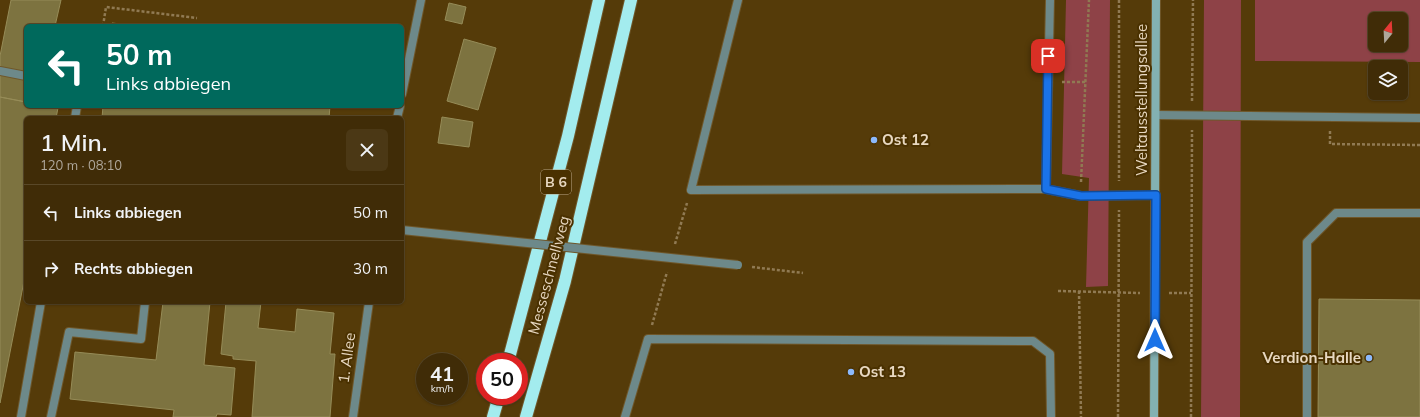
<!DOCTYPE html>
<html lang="de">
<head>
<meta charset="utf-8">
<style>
  :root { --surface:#402c07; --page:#4b3815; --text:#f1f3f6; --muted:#aea79b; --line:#594828 }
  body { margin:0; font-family:Mulish,sans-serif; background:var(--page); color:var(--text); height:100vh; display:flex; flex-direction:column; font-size:15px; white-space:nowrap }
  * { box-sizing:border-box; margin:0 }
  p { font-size:13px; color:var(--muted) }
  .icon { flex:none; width:22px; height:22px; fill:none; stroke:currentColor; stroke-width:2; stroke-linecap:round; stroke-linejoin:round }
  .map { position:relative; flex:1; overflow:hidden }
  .side { position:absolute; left:24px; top:116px; width:380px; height:188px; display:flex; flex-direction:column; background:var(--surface); border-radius:6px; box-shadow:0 1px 3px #0004,0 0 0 1px var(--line) }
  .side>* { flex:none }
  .banner { position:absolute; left:24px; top:24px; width:380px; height:84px; border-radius:6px; box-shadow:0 1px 3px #0004,0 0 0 1px var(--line); background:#00695c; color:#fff; overflow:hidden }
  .needle { width:26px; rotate:18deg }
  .tools { position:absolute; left:1368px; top:12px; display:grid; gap:8px }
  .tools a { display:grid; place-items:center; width:40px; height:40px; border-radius:6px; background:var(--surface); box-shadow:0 1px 3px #0004,0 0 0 1px var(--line); font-size:20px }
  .speed { position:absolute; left:416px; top:353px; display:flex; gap:8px; font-size:20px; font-weight:700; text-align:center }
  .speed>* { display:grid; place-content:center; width:52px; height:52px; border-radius:50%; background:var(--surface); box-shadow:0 1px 3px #0004,0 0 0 1px var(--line); line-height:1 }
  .speed small { font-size:10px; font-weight:400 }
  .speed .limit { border:6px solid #d22; background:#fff; color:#111 }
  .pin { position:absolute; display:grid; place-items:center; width:34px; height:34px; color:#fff; margin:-17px; border-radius:8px; box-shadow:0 2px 6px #0006 }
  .me { position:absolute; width:44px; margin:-22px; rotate:0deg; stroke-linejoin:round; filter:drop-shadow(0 0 3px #0008) }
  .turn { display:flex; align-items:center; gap:14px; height:84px; padding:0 16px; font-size:18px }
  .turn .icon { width:52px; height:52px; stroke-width:2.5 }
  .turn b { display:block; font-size:28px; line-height:34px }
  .round { display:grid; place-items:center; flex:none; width:42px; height:42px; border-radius:6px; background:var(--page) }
  .head { display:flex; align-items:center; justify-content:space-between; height:68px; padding:0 16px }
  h1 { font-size:24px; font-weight:600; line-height:30px }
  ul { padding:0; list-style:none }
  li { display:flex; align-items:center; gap:12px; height:56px; padding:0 16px; border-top:1px solid var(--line) }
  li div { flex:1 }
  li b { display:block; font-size:15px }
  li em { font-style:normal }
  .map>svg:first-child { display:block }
  .green { fill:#8e4247; fill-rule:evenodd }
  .building { fill:#7d7340; stroke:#968c58 }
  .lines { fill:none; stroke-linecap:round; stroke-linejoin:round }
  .lane-casing { stroke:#6f572a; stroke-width:10 }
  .secondary-casing { stroke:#6f572a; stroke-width:10 }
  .highway-casing { stroke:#6f572a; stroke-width:14 }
  .path { stroke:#907a53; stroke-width:2.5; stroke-dasharray:3 2; stroke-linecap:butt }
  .lane { stroke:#6d898a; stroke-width:8 }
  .secondary { stroke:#83b1b2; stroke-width:8 }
  .highway { stroke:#a3ecee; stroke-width:12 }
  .street-bridge-casing { stroke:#6f572a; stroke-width:10; stroke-linecap:butt }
  .street-bridge { stroke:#6d898a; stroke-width:8 }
  .route-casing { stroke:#114b97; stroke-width:10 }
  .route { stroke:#1a73e8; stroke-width:7 }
  .poi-dot { fill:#8cb9fc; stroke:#4a3100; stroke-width:1.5 }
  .labels { text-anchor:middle; stroke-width:4; stroke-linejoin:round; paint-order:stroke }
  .shield { fill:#4a3100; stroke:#b9a687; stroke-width:1 }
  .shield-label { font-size:14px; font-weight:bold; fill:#e8d8c1 }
  .street-label { font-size:15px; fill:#e8d8c1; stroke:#4a3100 }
  .poi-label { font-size:15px; font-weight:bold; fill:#e8d8c1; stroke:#4a3100; text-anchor:start }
</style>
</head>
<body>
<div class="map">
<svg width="1420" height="417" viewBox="0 0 1420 417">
  <rect width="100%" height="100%" fill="#553b09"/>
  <path class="green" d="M1066,0H1110L1108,286L1086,287L1089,178L1062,174Z
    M1204,0H1241L1240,417H1201Z
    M1255,0H1420V62L1255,61ZM1375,19H1401V45H1375Z"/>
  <path class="building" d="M11,0H61L55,26H26V102L0,97V56Z
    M449,3L466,7L462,24L445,20Z
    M112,23L137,26H111Z
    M464,39L496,48L478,110L447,101Z
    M0,97L26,102V106L58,108L56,118H26V271L0,403Z
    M103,106H330L329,118H102Z
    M442,117L473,122L469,147L438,143Z
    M1319,299L1420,300V417H1318Z
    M163,302H210L204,365L235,368L231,415L217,414L216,417H173L174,410L70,399L75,352L156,360Z
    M226,302H261L258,328L295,332L297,309L334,313L330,354H335L330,417H252L256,361L233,359V356L221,354Z"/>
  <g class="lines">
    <defs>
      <path id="lane" d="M738,0L691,190L1046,189L1081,196L1156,195
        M0,71L26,76
        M402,94L421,0
        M1156,115L1420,118
        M75,118L77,106
        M397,118L400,106
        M1046,189L1050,0
        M21,417L41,302
        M51,417L69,332L141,339L145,302
        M353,417L369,302
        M625,417L648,339L1033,341L1050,354L1051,417
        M1307,417V242L1336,213H1420"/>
      <path id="secondary" d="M1154,417L1156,0"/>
      <path id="highway" d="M508,362L568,136L599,0
        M493,417L499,396
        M526,417L565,281L631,0"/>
    </defs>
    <use href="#lane" class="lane-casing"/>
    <use href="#secondary" class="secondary-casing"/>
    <use href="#highway" class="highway-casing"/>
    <path class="path" d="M1119,0V181
      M103,26L106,7L197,18
      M1062,82H1085
      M1192,101L1193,0
      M1330,131V144L1420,145
      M1081,182L1089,0
      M675,244L687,203
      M752,267L803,273
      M1058,291L1140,293
      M1079,291L1081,417
      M1169,293H1191
      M652,325L667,272
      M1118,417L1119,210
      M1191,417L1192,130"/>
    <use href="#lane" class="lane"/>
    <use href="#secondary" class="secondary"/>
    <use href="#highway" class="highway"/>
    <defs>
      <path id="street-bridge" d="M402,230L738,265"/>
    </defs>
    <use href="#street-bridge" class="street-bridge-casing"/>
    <use href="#street-bridge" class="street-bridge"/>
  </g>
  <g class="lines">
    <defs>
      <path id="route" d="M1048,56L1046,189L1081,196L1156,195L1155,340"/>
    </defs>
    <use href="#route" class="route-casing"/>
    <use href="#route" class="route"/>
  </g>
  <g class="poi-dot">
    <circle cx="874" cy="140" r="4"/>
    <circle cx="1369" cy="358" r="4"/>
    <circle cx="851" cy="372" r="4"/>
  </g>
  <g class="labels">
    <rect class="shield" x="541" y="170" width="30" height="24" rx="3"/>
    <g class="shield-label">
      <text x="556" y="187">B 6</text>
    </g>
    <g class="street-label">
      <text transform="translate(1142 100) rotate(-90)" y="5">Weltausstellungsallee</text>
      <text transform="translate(549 275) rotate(-75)" y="5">Messeschnellweg</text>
      <text transform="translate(347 358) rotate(-82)" y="5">1. Allee</text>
    </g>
    <g class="poi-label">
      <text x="882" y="145">Ost 12</text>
      <text x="1361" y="363" text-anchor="end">Verdion-Halle</text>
      <text x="859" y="377">Ost 13</text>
    </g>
  </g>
</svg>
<div class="tools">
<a><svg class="needle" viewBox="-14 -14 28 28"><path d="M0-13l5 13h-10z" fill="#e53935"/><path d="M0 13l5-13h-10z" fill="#aea79b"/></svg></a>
<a><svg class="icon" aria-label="layers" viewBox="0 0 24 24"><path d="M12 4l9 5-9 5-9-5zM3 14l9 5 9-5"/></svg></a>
</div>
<div class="speed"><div>41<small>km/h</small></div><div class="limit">50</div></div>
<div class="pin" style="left:1048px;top:56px;background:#d93025"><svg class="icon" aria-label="arrive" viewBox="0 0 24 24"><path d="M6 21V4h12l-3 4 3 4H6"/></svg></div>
<svg class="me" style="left:1155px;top:340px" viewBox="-20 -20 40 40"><path d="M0-17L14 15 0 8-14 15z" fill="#1a73e8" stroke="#fff" stroke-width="4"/></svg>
<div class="banner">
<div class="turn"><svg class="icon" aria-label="left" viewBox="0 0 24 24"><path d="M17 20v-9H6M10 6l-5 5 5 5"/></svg><div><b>50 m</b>Links abbiegen</div></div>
</div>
<section class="side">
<div class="head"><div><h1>1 Min.</h1><p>120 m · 08:10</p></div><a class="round"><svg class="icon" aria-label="close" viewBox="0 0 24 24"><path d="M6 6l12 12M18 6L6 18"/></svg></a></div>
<ul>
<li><svg class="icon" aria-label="left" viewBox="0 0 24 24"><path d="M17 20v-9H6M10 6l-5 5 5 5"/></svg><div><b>Links abbiegen</b></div><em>50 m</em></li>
<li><svg class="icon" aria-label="right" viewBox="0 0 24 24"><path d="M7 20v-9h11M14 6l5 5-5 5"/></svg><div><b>Rechts abbiegen</b></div><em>30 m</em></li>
</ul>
</section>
</div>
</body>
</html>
